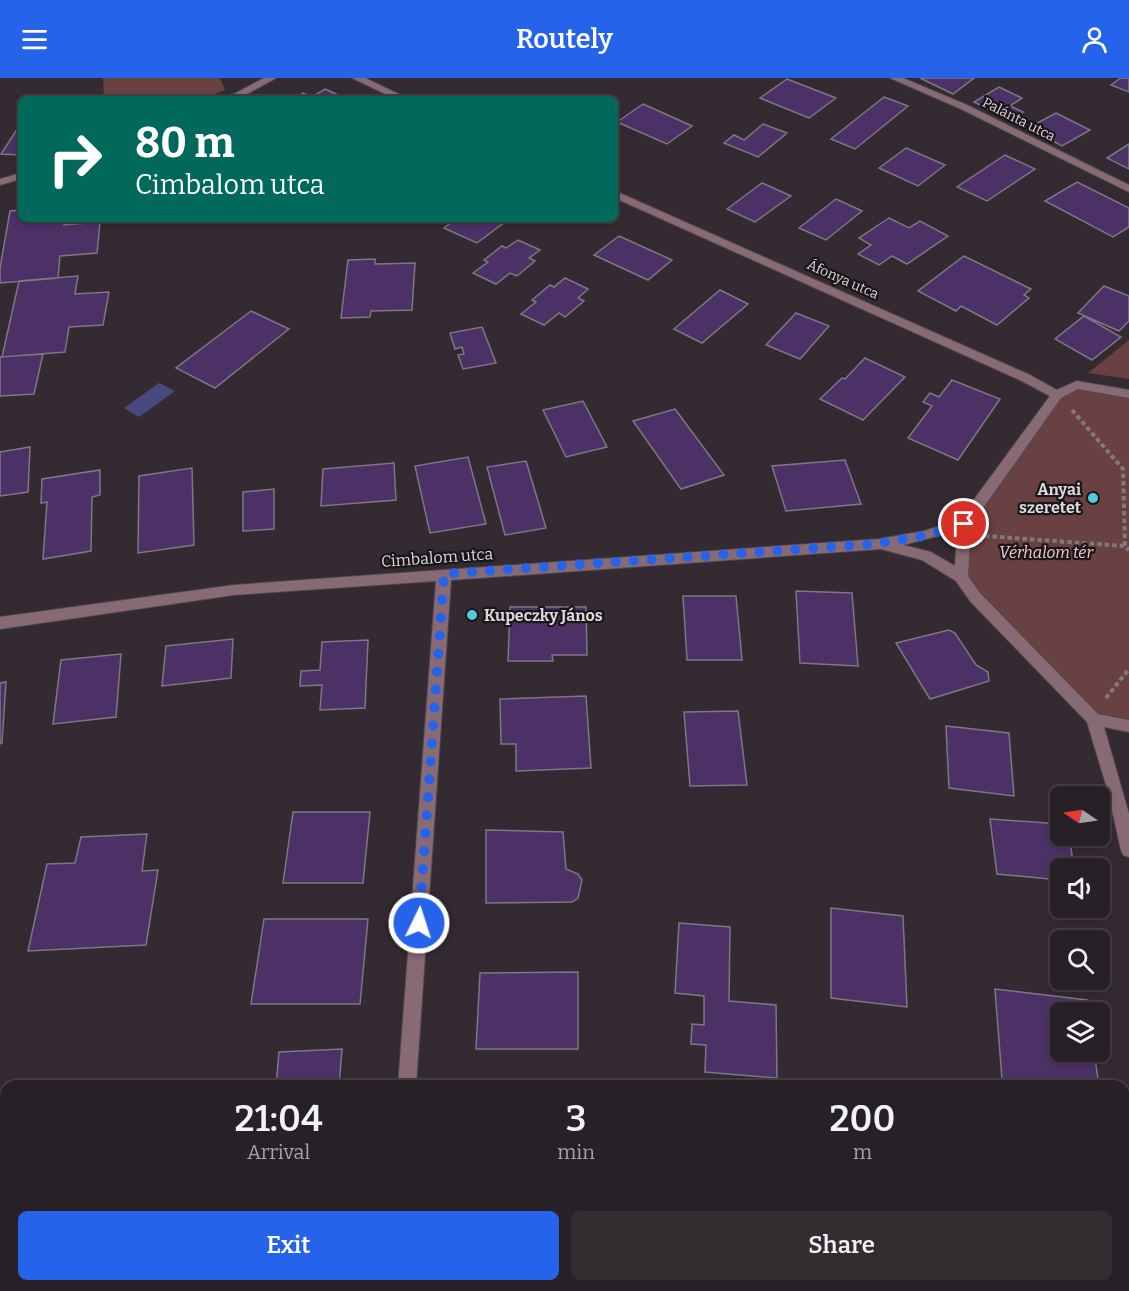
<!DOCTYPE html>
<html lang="en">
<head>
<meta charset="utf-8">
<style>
  :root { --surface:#272026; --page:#332d32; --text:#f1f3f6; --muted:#a4a3a7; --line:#433e43; --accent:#2563eb }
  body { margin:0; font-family:Bitter,serif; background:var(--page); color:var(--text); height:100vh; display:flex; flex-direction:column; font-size:22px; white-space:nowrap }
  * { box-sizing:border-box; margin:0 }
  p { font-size:20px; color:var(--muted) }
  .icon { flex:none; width:33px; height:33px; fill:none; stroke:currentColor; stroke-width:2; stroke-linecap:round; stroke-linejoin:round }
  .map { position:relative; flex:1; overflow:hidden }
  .details { position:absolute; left:0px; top:1002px; width:1130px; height:212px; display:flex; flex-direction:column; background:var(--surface); border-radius:18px 18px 0 0; box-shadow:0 3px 9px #0003,0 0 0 2px var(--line) }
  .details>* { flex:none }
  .top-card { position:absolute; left:18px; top:18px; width:600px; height:126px; border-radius:9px; box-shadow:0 3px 9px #0003,0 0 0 2px var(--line); background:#00695c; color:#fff; overflow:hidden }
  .needle { width:39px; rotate:283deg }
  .tools { position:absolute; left:1050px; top:708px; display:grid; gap:12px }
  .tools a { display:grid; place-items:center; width:60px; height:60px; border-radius:9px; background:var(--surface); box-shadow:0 3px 9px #0003,0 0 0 2px var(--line); font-size:30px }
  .pin { position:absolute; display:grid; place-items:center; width:51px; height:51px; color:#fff; margin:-26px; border:3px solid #fff; border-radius:50%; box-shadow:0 2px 6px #0007 }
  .me { position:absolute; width:66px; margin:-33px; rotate:4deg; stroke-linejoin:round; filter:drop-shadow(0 0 4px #0008) }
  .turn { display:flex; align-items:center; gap:21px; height:126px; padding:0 18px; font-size:27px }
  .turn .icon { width:78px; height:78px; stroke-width:2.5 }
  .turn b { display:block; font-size:42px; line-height:51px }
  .eta { display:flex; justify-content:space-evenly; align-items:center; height:102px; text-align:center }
  .eta b { font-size:36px; font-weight:600; line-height:42px }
  .action { display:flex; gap:12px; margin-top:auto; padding:12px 18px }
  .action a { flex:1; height:69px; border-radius:9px; background:var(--accent); color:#fff; font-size:24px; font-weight:600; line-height:69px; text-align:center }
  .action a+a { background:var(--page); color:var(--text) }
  header { display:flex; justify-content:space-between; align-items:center; height:78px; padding:0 18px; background:var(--accent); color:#fff; font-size:27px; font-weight:600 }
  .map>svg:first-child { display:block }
  .green { fill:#6a4142 }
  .water { fill:#494981 }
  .building { fill:#4c3166; stroke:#7c7783; stroke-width:1.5 }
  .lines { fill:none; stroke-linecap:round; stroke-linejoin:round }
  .minor-casing { stroke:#4f474d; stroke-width:2 }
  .path { stroke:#80797f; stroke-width:4; stroke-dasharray:4.5 3; stroke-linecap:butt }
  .minor { fill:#886a75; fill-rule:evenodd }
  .route { stroke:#2563eb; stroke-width:10; stroke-dasharray:0 18 }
  .poi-dot { fill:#53cadc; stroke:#191518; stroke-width:2 }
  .labels { text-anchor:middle; stroke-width:4.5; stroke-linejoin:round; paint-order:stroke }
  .far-street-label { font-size:14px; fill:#ded8dd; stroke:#191518 }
  .poi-label { font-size:16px; font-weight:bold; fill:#ded8dd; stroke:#191518; text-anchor:end }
  .park-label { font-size:16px; font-style:italic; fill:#f6cbcb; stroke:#191518 }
  .street-label { font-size:16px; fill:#ded8dd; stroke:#191518 }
</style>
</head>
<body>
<header><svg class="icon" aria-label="menu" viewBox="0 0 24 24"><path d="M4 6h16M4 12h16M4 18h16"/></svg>Routely<svg class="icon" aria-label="person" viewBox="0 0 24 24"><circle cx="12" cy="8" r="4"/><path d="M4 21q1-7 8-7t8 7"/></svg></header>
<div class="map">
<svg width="1129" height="1213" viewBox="0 0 1129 1213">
  <rect width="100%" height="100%" fill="#342b32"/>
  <path class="green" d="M103,0H220L225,12L204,21H104Z
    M1129,262V301L1088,295Z
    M1077,307L1129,316V648L1094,641L961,499L964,446L1045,331Z"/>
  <path class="water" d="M159,305L175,313L139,339L124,330Z"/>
  <path class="building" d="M920,0H974L953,16Z
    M1121,0H1129V14L1111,7Z
    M787,1L836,20L809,40L760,20Z
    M999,9L1022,20L1010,28L1023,34L1010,42L974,24Z
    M325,11L347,21H293L303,15L312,19Z
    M884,19L908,28L855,71L831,61Z
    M643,26L692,48L667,66L617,44Z
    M1056,35L1090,52L1062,68L1028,50Z
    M21,45V77L1,76Z
    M763,46L787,55L758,79L724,65L734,57L744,62Z
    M1129,66V91L1107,80Z
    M906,70L945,87L918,108L879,90Z
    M1005,77L1035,91L987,123L957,109Z
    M1077,104L1129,130V149L1113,159L1045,123Z
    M762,105L791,118L755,144L727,131Z
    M836,121L862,133L826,162L799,150Z
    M21,132V141H65L64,147L100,144L97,175L60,178L58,200L0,205V190L10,133Z
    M889,140L909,150L920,143L948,158L907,186L892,178L879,187L858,176L871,167L859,160Z
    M456,141H509L477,165L444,150Z
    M619,158L672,182L648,202L594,177Z
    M518,162L540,172L529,180L535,183L517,198L510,195L496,206L473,195L488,184L484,182L502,168L506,170Z
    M964,178L1031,211L1024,217L1029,220L997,247L961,228L956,233L918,213Z
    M375,181V186L415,185L412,232L371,233L370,239L341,240L348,182Z
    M78,198L75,216L109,214L103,247L69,249L65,274L2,279L19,203Z
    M565,200L588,211L578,220L584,223L565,239L559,235L544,247L521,236L536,224L532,222L550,207L554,209Z
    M1104,208L1129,218V243L1119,253L1078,235Z
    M720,212L748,226L702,265L674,251Z
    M251,233L289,251L215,310L176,290Z
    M796,235L829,248L800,281L766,267Z
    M1084,238L1121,259L1092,282L1055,261Z
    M482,249L496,285L463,291L458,277L464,276L462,269L455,271L450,255Z
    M43,276L34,316L0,318V279Z
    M865,280L905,299L863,342L820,321L842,300L845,301Z
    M952,302L1000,321L958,382L908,360L932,328L923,324L930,315L939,319Z
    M583,323L607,369L566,379L543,332Z
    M675,331L724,397L681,411L633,343Z
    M30,369L28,414L0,418V374Z
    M468,379L486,446L430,455L415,388Z
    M845,382L861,426L786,433L772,388Z
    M526,383L546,450L505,457L487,389Z
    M394,385L396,422L321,428L323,391Z
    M192,390L194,467L138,475L139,398Z
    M100,392V417L92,419L91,473L43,481L47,424L41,425L42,401Z
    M274,411V451L243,453V414Z
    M796,513L852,515L858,588L800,585Z
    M683,518H736L742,582H687Z
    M510,529H586L587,577H552L553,583H508Z
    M949,552L955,555L976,587L988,594L989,603L930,621L896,565Z
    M233,561L231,600L162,608L166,568Z
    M368,562L365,630L320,632L322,607L300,608L301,593L320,592L322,564Z
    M121,576L116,639L53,646L61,582Z
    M6,604L2,665L0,666V605Z
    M586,618L591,690L516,693V666H501L500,621Z
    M738,633L747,707L690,708L684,634Z
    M946,648L1009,655L1014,718L949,710Z
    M293,734H370L363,805H283Z
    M990,741L1060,746V758H1069L1074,790H1060V802L997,796Z
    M486,752L563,754L566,791L578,796L582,802L578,820L572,824L486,825Z
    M147,756L142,793L158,792L146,867L28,873L47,786L75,785L81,759Z
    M831,830L903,838L907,929L831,920Z
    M264,841H368L360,926H251Z
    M679,845L730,849L729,923L776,927L777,1000L705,994L706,967L691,966L692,946L704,947V918L675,915Z
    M578,894V971H476L480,895Z
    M995,911L1087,922L1089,934H1060V974H1094L1099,1008H1060L1002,1001Z
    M342,971L339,1008H276L279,974Z
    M56,1208H95V1213H56Z
    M291,1208H296L295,1213H224Z
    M915,1208H924L964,1213H916Z"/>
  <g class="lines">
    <defs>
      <path id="minor" d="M264,0H276L238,21H225Z
        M352,0H365L409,21H396Z
        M890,0H903L967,27L1129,107V114L961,31Z
        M21,95V101L0,107V101Z
        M615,113L1030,297L1057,312L1077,303L1129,312V320L1078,311L1061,320L971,447L968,498L980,515L1098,636L1129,642V654L1104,649L1129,736V779L1123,777L1121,772L1107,710L1087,644L970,523L956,503L922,482L881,471L451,502L416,1008H398L436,503L234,517L0,551V539L234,507L879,461L924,453L959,442L1050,318L1022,303L615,120ZM957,453L955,488L931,474L903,467Z
        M6,1131V1151L0,1152V1132Z
        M382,1208H402V1213H382Z"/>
    </defs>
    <use href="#minor" class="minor-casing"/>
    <path class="path" d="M1072,332L1123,391L1125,468L1129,472
      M985,458L1125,468
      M1106,620L1129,591"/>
    <use href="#minor" class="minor"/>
  </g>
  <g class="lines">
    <path class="route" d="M419,845L444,496L873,466L924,458L964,446"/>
  </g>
  <g class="poi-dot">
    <circle cx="1093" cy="420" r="6"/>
    <circle cx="472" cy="537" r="6"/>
  </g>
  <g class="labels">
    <g class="far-street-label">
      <text transform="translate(1019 41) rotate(27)" y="5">Palánta utca</text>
      <text transform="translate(843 201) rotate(24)" y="5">Áfonya utca</text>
    </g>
    <g class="poi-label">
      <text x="1081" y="417">Anyai<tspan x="1081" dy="18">szeretet</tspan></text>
      <text x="484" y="543" text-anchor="start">Kupeczky János</text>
    </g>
    <g class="park-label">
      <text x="1046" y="480">Vérhalom tér</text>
    </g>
    <g class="street-label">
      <text transform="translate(437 479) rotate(-4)" y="6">Cimbalom utca</text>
    </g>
  </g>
</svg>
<div class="tools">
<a><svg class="needle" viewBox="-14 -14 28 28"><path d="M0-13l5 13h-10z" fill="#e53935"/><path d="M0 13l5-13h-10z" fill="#a4a3a7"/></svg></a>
<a><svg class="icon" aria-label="sound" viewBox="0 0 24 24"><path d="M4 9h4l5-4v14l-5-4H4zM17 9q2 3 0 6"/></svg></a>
<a><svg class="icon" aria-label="search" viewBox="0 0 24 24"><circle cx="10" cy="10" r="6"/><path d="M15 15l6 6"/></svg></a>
<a><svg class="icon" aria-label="layers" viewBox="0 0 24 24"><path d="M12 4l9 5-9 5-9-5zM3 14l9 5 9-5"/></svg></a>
</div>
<div class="pin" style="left:964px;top:446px;background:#d93025"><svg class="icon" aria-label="arrive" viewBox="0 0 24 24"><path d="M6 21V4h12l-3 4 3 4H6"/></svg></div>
<svg class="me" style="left:419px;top:845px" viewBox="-20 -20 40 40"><circle r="17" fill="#2563eb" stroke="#fff" stroke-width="3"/><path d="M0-11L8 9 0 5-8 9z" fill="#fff"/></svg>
<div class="top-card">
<div class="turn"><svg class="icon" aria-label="right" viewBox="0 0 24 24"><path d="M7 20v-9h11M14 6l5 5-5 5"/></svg><div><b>80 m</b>Cimbalom utca</div></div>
</div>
<section class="details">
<div class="eta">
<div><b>21:04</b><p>Arrival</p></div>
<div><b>3</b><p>min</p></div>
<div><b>200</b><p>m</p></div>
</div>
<div class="action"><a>Exit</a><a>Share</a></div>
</section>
</div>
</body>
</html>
